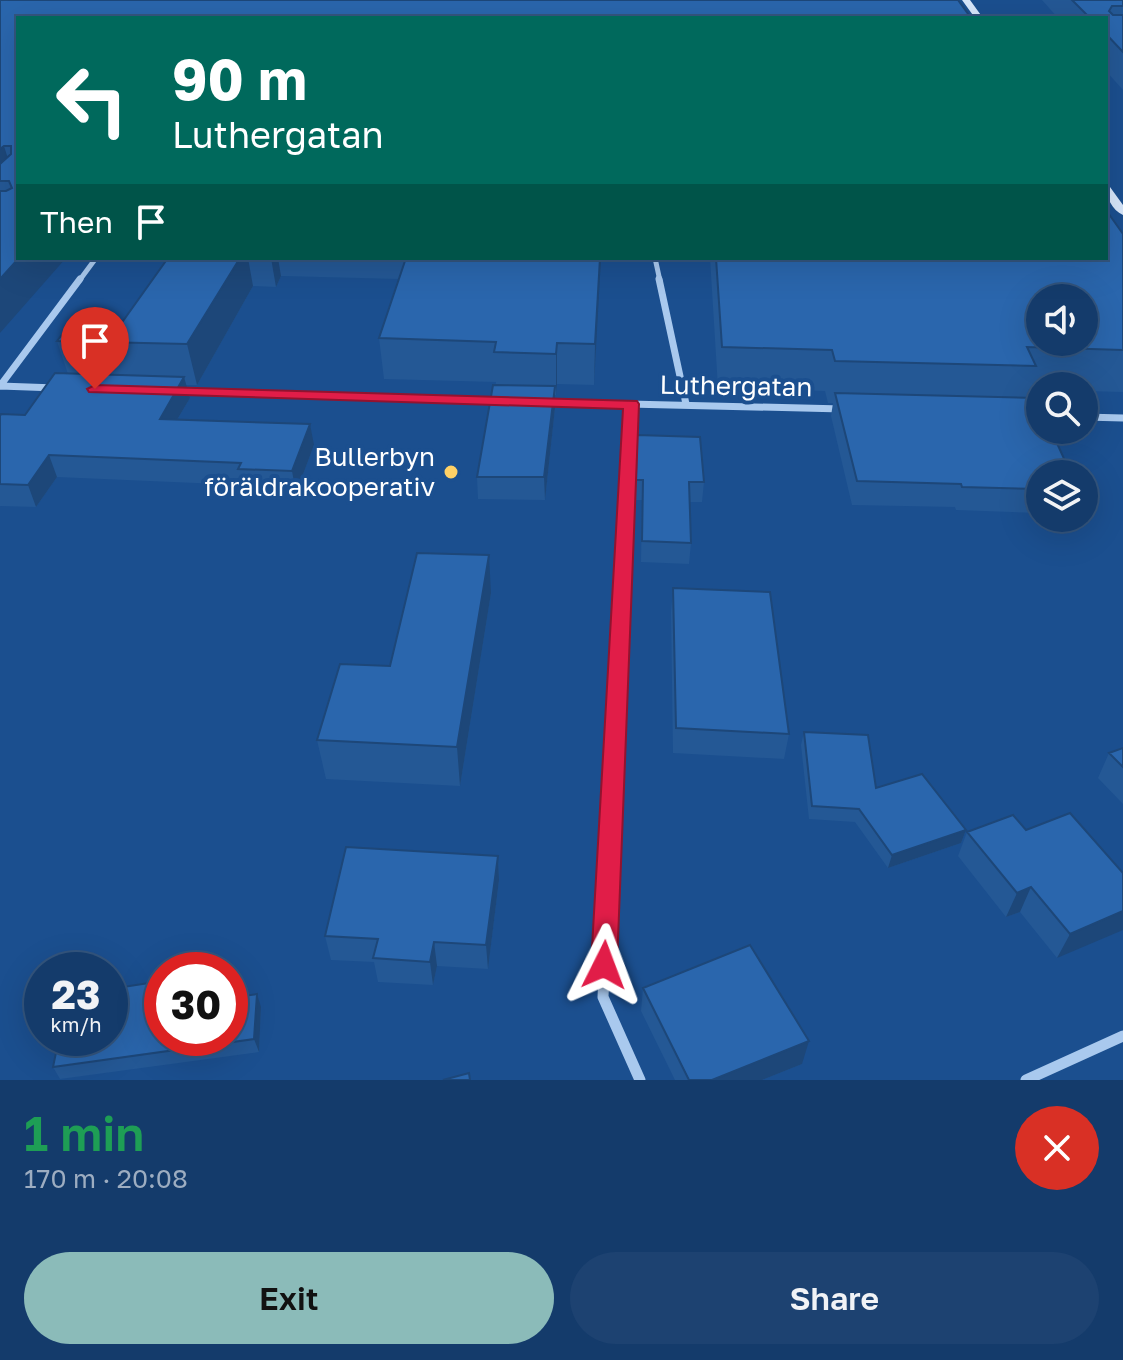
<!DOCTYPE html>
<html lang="en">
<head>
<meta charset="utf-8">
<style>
  :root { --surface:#143b6b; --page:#1d4271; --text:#f1f3f6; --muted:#9dadc1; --line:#33557e; --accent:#8bbbb9 }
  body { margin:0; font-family:"Golos Text",sans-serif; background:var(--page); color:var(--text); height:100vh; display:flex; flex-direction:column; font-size:30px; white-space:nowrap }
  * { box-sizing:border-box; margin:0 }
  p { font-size:26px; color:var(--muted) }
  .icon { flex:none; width:44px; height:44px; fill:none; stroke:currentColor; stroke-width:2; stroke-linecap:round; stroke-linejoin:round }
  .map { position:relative; height:1080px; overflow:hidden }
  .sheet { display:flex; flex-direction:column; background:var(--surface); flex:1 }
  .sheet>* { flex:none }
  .hud { position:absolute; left:16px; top:16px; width:1092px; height:244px; border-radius:0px; box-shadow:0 8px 32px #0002,0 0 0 2px var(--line); background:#00695c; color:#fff; overflow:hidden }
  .tools { position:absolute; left:1026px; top:284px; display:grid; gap:16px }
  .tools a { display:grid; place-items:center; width:72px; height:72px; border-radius:50%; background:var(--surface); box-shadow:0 8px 32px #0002,0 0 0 2px var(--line); font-size:40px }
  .speed { position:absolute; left:24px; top:952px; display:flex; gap:16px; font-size:40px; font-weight:700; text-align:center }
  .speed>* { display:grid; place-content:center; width:104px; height:104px; border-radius:50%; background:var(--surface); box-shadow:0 8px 32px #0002,0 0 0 2px var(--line); line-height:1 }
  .speed small { font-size:20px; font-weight:400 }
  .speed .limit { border:12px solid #d22; background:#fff; color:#111 }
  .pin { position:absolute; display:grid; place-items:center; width:68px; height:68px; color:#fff; margin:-82px -34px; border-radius:50% 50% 50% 0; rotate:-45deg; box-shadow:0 0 8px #0007 }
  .pin .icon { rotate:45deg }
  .me { position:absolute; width:88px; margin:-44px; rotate:3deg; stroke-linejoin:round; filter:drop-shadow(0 0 6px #0008) }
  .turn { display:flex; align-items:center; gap:28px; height:168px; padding:0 24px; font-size:36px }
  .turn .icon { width:104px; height:104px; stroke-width:2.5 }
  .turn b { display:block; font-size:56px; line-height:68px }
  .then { display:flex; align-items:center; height:76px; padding:0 24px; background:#0003; gap:16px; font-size:30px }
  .round { display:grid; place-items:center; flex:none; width:84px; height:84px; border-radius:42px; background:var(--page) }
  .summary { display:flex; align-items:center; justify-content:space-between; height:136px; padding:0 24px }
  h1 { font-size:48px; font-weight:600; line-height:60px; color:#1e9e55 }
  .primary-button { display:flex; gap:16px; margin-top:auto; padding:16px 24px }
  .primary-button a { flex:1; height:92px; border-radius:48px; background:var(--accent); color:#111; font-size:32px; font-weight:600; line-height:92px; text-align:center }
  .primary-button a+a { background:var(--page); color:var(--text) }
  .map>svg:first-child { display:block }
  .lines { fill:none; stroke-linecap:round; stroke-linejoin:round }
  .minor-far3 { stroke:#a9c9ee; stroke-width:5 }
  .minor-far2 { stroke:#a9c9ee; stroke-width:7 }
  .minor-far1 { stroke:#a9c9ee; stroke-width:9 }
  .minor { stroke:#a9c9ee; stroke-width:11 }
  .secondary { fill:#d6e6fa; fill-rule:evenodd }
  .wall { fill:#245895 }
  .shaded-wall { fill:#1d4779 }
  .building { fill:#2a66ad; stroke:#1d4779; stroke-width:2; fill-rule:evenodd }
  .route { fill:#e11d48; stroke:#92132f; stroke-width:2 }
  .poi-dot { fill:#ffd166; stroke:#1b4f8f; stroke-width:3 }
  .labels { text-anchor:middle; stroke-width:8; stroke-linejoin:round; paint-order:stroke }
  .street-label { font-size:26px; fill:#fff; stroke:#1b4f8f }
  .poi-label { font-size:26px; fill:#fff; stroke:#1b4f8f; text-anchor:end }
</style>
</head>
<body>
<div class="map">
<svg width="1123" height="1080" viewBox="0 0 1123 1080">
  <rect width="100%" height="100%" fill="#1b4f8f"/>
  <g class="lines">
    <path class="minor-far3" d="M655,258L660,281
      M79,281L96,258"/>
    <path class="minor-far2" d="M659,279L686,404
      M0,386L56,388
      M0,386L80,279
      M177,391L499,401
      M545,402L843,409
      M1084,417L1123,418
      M627,484L631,404"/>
    <path class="minor-far1" d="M615,745L627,482"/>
    <path class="minor" d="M615,743L603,997L640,1080
      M1026,1080L1123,1036"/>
    <path class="secondary" d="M962,0H970L983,18H975Z
      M1106,186L1110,187L1123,205V215C1112,210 1106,197 1106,186Z"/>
  </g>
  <path class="wall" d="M0,0L18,18V258L0,333Z
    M1042,0H1123V90L1106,71V18H1058Z
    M1123,234V392L1084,391V386H1040V389H1029L1026,398L1040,474V513L956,510L955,507L852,505L831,416L833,403H828L825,391L718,388L710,258H1106Z
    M168,258H601L594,385L557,384L556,395H555V408L545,500L478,499L477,477L496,382L384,379L379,338L399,279L281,276L276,287L253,286L197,385H186L190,398L177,420L314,445L296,493L243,491L242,485L57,477L36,507L0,506V416L25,415L68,374L57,341L118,328Z
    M637,435L704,482L702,502H690L691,543L689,564L641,562L642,500H635Z
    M673,588L789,734L784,759L673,753L671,613Z
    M491,593L460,786L326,779L317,740L390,666Z
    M804,732L876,788L966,830L961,843L888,868L855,822L809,819L801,745Z
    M1123,748V804L1098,778L1109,753Z
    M1026,830L1123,873L1057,958L1020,912L1006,917L958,856L967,832Z
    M498,856L499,880L488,969L437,966L433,985L378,982L374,962L331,960L325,936Z
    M643,988L802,1064L762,1080H675L641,1011Z
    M261,1007L259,1052L60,1079L53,1067L162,1038Z"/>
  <path class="shaded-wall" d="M4,146L15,181H0V149Z
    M19,258H66L0,333V279Z
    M240,258H248L253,286L197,385L187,344Z
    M271,258H278L281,276L276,287Z
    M600,258H601L594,385L595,344Z
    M557,343V384L556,395V354Z
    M184,377L190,398L165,440L160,419Z
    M555,386V408L545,500L544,477Z
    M310,424L314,445L296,493L292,471Z
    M49,455L57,477L36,507L28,485Z
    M489,555L491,593L460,786L457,747Z
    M966,830L961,843L888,868L892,855Z
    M498,856L499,880L488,969L486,945Z
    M1031,887L1020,912L1006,917L1017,893Z
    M1123,911V930L1057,958L1070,934Z
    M434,942L437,966L433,985L430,962Z
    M257,994L261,1007L259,1052L254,1039Z
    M809,1041L802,1064L762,1080H712Z"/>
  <path class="building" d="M0,0H958L971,18H18V258H19L0,279V191H6L12,188L9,181H0V164L11,154V146H4L0,149Z
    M1072,0H1123V6H1112L1109,11L1113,15H1123V52L1106,34V18H1090Z
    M1106,210L1123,234V350L1027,347L1036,366L835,361L832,350L722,347L716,258H1106ZM1040,298H1084V342H1040Z
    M168,258H240L187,344L57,341L68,327L118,328Z
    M406,258H600L595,344L557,343L556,354L494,352L496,342L379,338Z
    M55,373L184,377L160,419L310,424L292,471L238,469L241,463L49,455L28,485L0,484V416L1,414L25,415Z
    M493,385L555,386L544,477H477Z
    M835,393L1036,398L1040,407V430H1051L1071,474H1040V489L962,487L961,484L857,481Z
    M637,435L700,437L704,482H689L691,543L642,541L643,480H636Z
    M417,553L489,555L457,747L317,740L340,664L390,666Z
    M673,588L770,592L789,734L676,728Z
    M804,732L868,735L876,788L922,774L966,830L892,855L859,809L812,806Z
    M1123,748V767L1109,753Z
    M1070,813L1123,873V911L1070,934L1031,887L1017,893L967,832L1013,815L1026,830Z
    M346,847L498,856L486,945L434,942L430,962L373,958L378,939L325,936Z
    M750,945L809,1041L712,1080H689L643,988Z
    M162,981V1038H230V998L257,994L254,1039L53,1067L59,1038H110V989Z
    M469,1073L470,1080H443Z"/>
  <path class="route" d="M95,385L637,401L639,404L617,965L613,974L604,978L595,974L591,965L623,409L89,392L87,389Z"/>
  <circle class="poi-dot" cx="451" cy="472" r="8"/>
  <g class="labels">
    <g class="street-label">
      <text transform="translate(736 386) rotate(1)" y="9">Luthergatan</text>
    </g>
    <g class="poi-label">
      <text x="435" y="466">Bullerbyn<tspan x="435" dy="30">föräldrakooperativ</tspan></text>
    </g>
  </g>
</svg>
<div class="tools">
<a><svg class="icon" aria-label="sound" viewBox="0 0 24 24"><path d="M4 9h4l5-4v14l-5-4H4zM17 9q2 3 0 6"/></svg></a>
<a><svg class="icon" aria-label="search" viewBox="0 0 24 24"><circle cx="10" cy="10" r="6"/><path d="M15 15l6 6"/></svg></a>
<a><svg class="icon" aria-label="layers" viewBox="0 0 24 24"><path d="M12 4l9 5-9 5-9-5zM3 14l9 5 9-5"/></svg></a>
</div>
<div class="speed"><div>23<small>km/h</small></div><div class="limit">30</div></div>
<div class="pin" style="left:95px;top:389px;background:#d93025"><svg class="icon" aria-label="arrive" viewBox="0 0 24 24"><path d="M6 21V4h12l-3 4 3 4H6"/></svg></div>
<svg class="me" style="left:604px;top:965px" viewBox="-20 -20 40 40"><path d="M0-17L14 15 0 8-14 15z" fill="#e11d48" stroke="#fff" stroke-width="4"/></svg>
<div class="hud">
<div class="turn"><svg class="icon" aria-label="left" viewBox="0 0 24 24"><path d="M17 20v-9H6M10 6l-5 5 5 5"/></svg><div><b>90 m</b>Luthergatan</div></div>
<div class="then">Then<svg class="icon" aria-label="arrive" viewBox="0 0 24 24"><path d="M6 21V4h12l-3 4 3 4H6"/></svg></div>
</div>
</div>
<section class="sheet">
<div class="summary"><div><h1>1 min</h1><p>170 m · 20:08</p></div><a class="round" style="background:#d93025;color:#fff"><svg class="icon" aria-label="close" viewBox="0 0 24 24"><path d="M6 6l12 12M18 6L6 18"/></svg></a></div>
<div class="primary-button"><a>Exit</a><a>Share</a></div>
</section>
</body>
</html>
